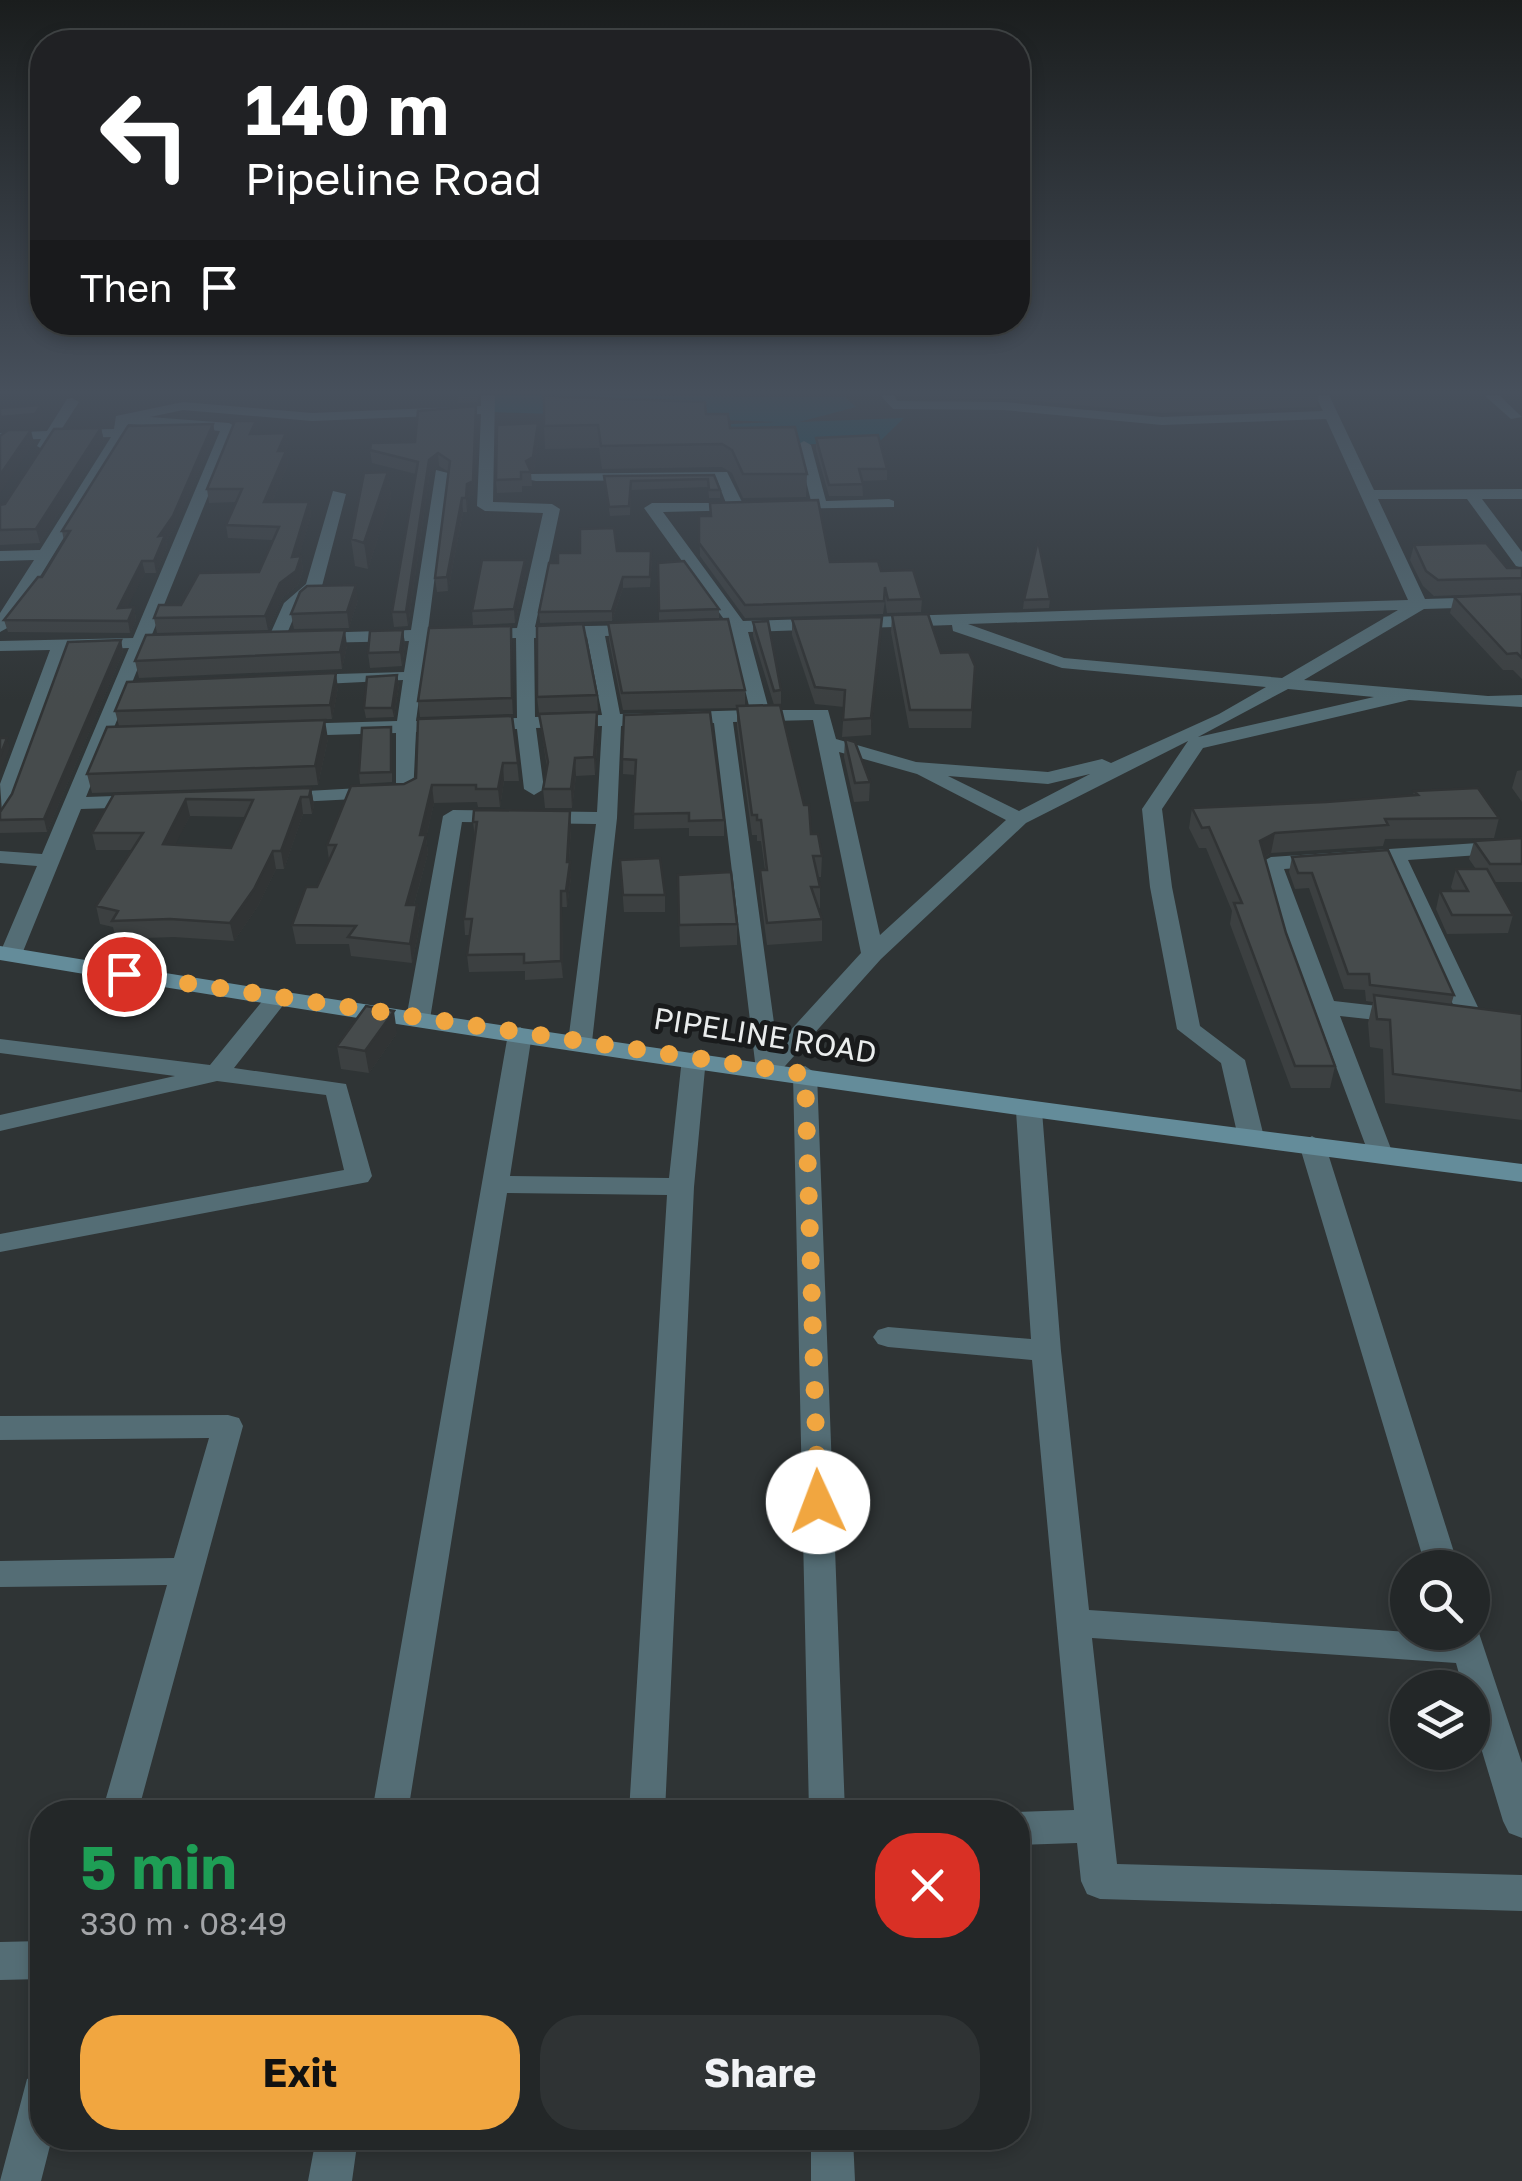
<!DOCTYPE html>
<html lang="en">
<head>
<meta charset="utf-8">
<style>
  :root { --surface:#232728; --page:#2f3334; --text:#f1f3f6; --muted:#a3a5a8; --line:#404445; --accent:#f1a640 }
  body { margin:0; font-family:"Golos Text",sans-serif; background:var(--page); color:var(--text); height:100vh; display:flex; flex-direction:column; font-size:38px; white-space:nowrap }
  * { box-sizing:border-box; margin:0 }
  p { font-size:32px; color:var(--muted) }
  .icon { flex:none; width:55px; height:55px; fill:none; stroke:currentColor; stroke-width:2; stroke-linecap:round; stroke-linejoin:round }
  .map { position:relative; flex:1; overflow:hidden }
  .panel { position:absolute; left:30px; top:1800px; width:1000px; height:350px; display:flex; flex-direction:column; background:var(--surface); border-radius:40px; box-shadow:0 5px 15px #0003,0 0 0 2px var(--line) }
  .panel>* { flex:none }
  .top-card { position:absolute; left:30px; top:30px; width:1000px; height:305px; border-radius:40px; box-shadow:0 5px 15px #0003,0 0 0 2px var(--line); background:#202124; color:#fff; overflow:hidden }
  .controls { position:absolute; left:1390px; top:1550px; display:grid; gap:20px }
  .controls a { display:grid; place-items:center; width:100px; height:100px; border-radius:50%; background:var(--surface); box-shadow:0 5px 15px #0003,0 0 0 2px var(--line); font-size:50px }
  .pin { position:absolute; display:grid; place-items:center; width:85px; height:85px; color:#fff; margin:-42px; border:5px solid #fff; border-radius:50%; box-shadow:0 2px 10px #0007 }
  .me { position:absolute; width:110px; margin:-55px; rotate:358deg; stroke-linejoin:round; filter:drop-shadow(0 0 8px #0008) }
  .turn { display:flex; align-items:center; gap:35px; height:210px; padding:0 50px; font-size:45px }
  .turn .icon { width:130px; height:130px; stroke-width:2.5 }
  .turn b { display:block; font-size:70px; line-height:85px }
  .then { display:flex; align-items:center; height:95px; padding:0 50px; background:#0003; gap:20px; font-size:38px }
  .round { display:grid; place-items:center; flex:none; width:105px; height:105px; border-radius:40px; background:var(--page) }
  .headline { display:flex; align-items:center; justify-content:space-between; height:170px; padding:0 50px }
  h1 { font-size:60px; font-weight:700; line-height:75px; color:#1e9e55 }
  .cta { display:flex; gap:20px; margin-top:auto; padding:20px 50px }
  .cta a { flex:1; height:115px; border-radius:40px; background:var(--accent); color:#111; font-size:40px; font-weight:700; line-height:115px; text-align:center }
  .cta a+a { background:var(--page); color:var(--text) }
  .map>svg:first-child { display:block }
  .green { fill:#114f5f }
  .lines { fill:none; stroke-linecap:round; stroke-linejoin:round }
  .minor { fill:#546d75; fill-rule:evenodd }
  .secondary { fill:#648c9a; fill-rule:evenodd }
  .wall { fill:#3c4041; fill-rule:evenodd }
  .shaded-wall { fill:#313435 }
  .building { fill:#464b4c; stroke:#313435; stroke-width:2.5; fill-rule:evenodd }
  .route { stroke:#f1a640; stroke-width:18; stroke-dasharray:0 32.4 }
  .labels { text-anchor:middle; stroke-width:10; stroke-linejoin:round; paint-order:stroke }
  .street-label { font-size:30px; fill:#eaeded; stroke:#191b1c }
</style>
</head>
<body>
<div class="map">
<svg width="1522" height="2181" viewBox="0 0 1522 2181">
  <rect width="100%" height="100%" fill="#2f3435"/>
  <path class="green" d="M493,395L845,397L856,407L799,422L904,418L878,443L712,446L710,425L778,422L492,412Z"/>
  <g class="lines">
    <path class="minor" d="M481,395H495L493,502L552,504L560,509L535,627L640,625L649,630L640,635L605,636L620,714L750,710L731,632L700,633L691,628L700,623L726,622L644,508L652,503H726L717,480L536,481L531,480V474L727,472L742,502L752,507L749,510L663,512L743,621L1408,600L1326,419L1162,425L1004,410L893,409L880,395H894L897,401L1004,402L1162,417L1323,411L1315,395H1329L1374,490L1522,489V499H1482L1522,552V568L1516,566L1467,499H1378L1425,599L1522,596V606L1424,609L1304,680L1488,696L1522,695V707L1409,700L1203,748L1162,809L1172,887L1200,1026L1245,1060L1264,1137L1260,1143H1242L1238,1137L1221,1063L1177,1029L1150,887L1142,809L1188,741L1026,823L881,959L777,1075L768,1077L756,1070L714,723L621,726L617,818L592,1042L580,1049L568,1042L596,824L462,822L430,1019L418,1026L406,1019L443,816L453,810L597,812L602,726L536,728L544,789L534,795L524,789L517,729L416,732L413,796L278,803L268,797L271,793L396,786V733L292,736L282,730L292,724L397,721L403,680L303,685L294,680L303,675L404,672L409,641L315,643L306,638L315,633L411,630L436,470L448,473L428,630L517,628L543,513L485,511L477,506L481,414L312,421L183,410L150,417L229,423L236,427L151,637H175L184,642L175,647L146,648L86,797L143,795L153,801L143,807L81,809L22,954L11,961L3,959L0,953L37,866L0,863V851L42,854L129,648L68,650L12,806L2,812L0,784L50,650L0,651V641L133,638L220,431L128,424V433L9,627L0,632V613L34,560L0,561V551L40,550L111,437L56,439L44,450L37,446L41,439L10,440L0,448V433L47,431L67,399L72,398L79,402L61,430L114,429L116,416L183,402L312,413L481,406ZM1398,610L1282,678L1064,658L968,624ZM952,625L953,631L1062,668L1266,687L1219,714L1111,763L1102,759L1048,772L916,762L836,739L828,710H769L748,632ZM587,637L602,715L535,717L534,638ZM516,638L517,718L416,721L427,640ZM1288,689L1374,697L1198,737ZM813,720L861,953L777,1045L733,722ZM839,752L917,774L1006,820L880,935ZM1090,774L1019,811L948,776L1048,784Z
      M1484,395H1499L1522,417L1511,419Z
      M804,441L811,445L826,501L889,499L894,501V507L779,509V503L811,501L797,445Z
      M333,491L346,494L322,586L299,605L283,643H271L268,639L284,603L306,584Z
      M1522,840V852L1408,860L1486,1024L1474,1031L1462,1024L1387,861L1284,869L1334,1001L1404,1009L1416,1016L1404,1023L1340,1016L1393,1154L1380,1162L1371,1160L1260,863L1271,857Z
      M276,992L288,999L234,1068L346,1084L372,1176L368,1182L0,1252V1234L344,1170L326,1095L217,1081L0,1131V1115L175,1076L0,1053V1039L210,1065L268,994Z
      M520,1027L532,1034L510,1176L669,1178L682,1058L694,1051L706,1058L694,1187L665,1812H629L667,1195L507,1193L408,1812H372L508,1034Z
      M805,1066L817,1074L845,1812H809L793,1074Z
      M1029,1103L1042,1111L1061,1351L1089,1610L1408,1632H1472V1625L1477,1627L1522,1763V1838L1509,1833L1503,1821L1472,1718V1688H1463L1456,1663L1092,1638L1117,1864L1522,1875V1911L1100,1899L1087,1894L1081,1881L1077,1843L1018,1845V1812H1014L1074,1810L1032,1360L888,1347L878,1344L873,1337L878,1330L888,1327L1031,1339L1016,1111Z
      M1312,1136L1325,1144L1459,1568H1426L1299,1144Z
      M228,1415L239,1418L243,1426L138,1812H102L167,1585L0,1587V1561L174,1558L209,1438L0,1440V1416Z
      M42,1941V1979L0,1980V1942Z
      M42,2073V2138H52L41,2181H0L27,2079Z
      M316,2138H358L352,2181H308Z
      M811,2138H853L855,2181H811Z"/>
    <path class="secondary" d="M0,946C506,1030 1013,1101 1522,1164V1182C1013,1117 506,1045 0,960Z"/>
  </g>
  <path class="wall" d="M458,395H478L477,402L458,403Z
    M897,395H1319L1317,407L1162,413L1004,398L899,397Z
    M706,414L807,474L806,497L743,498L732,473L722,467L602,469L599,448L545,449L544,426Z
    M477,418L474,494L468,497L467,512H463L448,591L437,592L435,578L449,472L439,466L430,472L408,626L394,627L392,612L416,474L372,463L370,450L415,442Z
    M256,421L258,434L286,433L288,446L286,451L288,464L272,502H309L311,515L299,556H301L303,570L298,585L283,597L268,630L157,633L154,618L259,572L273,540L228,538L226,525L236,502L209,503L207,489Z
    M213,424L215,434L175,527L166,541L167,547L156,573H145L127,607H134L136,620L130,633L8,632L4,620L42,577L64,541L62,531Z
    M101,428L104,441L40,543L0,545V505L5,504Z
    M539,436L534,470L531,472L532,486H522V492L497,493L496,480Z
    M816,438L887,469V480L862,481L863,496H829L816,450Z
    M388,472L391,497L368,569L355,566L351,539Z
    M714,475L720,490V498H709L708,487L631,490L630,515L610,516L604,476Z
    M699,516L830,562L881,571L922,599L921,612L887,613L885,600L883,614L745,618L700,556Z
    M1414,545L1507,568H1522V593L1434,596L1423,586L1410,560Z
    M617,551L652,561L650,587L623,588L612,621L540,623L539,612L558,563Z
    M658,563L719,609V618L659,620Z
    M526,574L515,623L473,625L472,611Z
    M1522,594V679L1513,670H1503L1450,613L1454,597Z
    M1050,599L1049,608L1023,609L1024,600Z
    M358,600L349,628L294,629L291,614Z
    M892,615L941,653L975,666L971,728H909L891,632Z
    M882,617L871,735L842,737L844,707L815,704L792,635V619Z
    M753,622L781,690V705H774L753,636Z
    M608,623L745,690V706L822,856L821,877H818L820,887V908H818L822,919V941L767,945L760,892V870H765L761,841H757V835H752L737,726V708L623,710L609,640Z
    M511,626L513,714L420,717L418,701Z
    M403,630L405,645L402,666L370,668L368,653Z
    M121,640L123,652L47,832L0,833V812Z
    M347,646L342,669L139,678L135,661Z
    M397,675L399,685L394,717L366,718L364,708Z
    M338,688L332,719L119,726L115,711Z
    M597,695L598,711L539,713L537,697Z
    M597,712L598,730L595,775L576,776L572,808H545L543,789L547,768L539,714Z
    M624,715L724,820V836H689V828L634,829L635,775L623,774Z
    M512,716L519,781H504L500,807H478L477,802L434,803L426,838L428,853L414,905H417L420,924L412,963L351,956L349,944H296L292,925L317,887L329,860L327,845L404,784Z
    M392,737V782L360,784L359,773Z
    M328,739L318,785L92,793L87,774Z
    M845,739L870,782L869,801L854,802L844,757Z
    M1522,770V802L1512,788L1517,771Z
    M311,788L314,805L312,814H303L284,869H276L258,906L234,941L174,937L116,939L113,927L100,924L96,906L132,850H96L92,833L114,794ZM190,816L245,817L231,848L175,844Z
    M1414,791L1499,818L1494,838L1385,839L1383,846L1271,853L1265,857L1286,933L1335,1066L1330,1088H1291L1230,924L1232,911L1206,848H1199L1189,828L1192,808L1326,802L1413,796Z
    M473,822L571,827L569,862L571,878L567,907H562L563,978L525,980V971L469,972L467,955L470,935H465L464,919L475,838Z
    M1522,838V882H1494L1513,915L1508,933L1447,934L1436,909L1440,891H1453L1451,887L1456,869H1476L1469,859L1474,841Z
    M1292,857L1454,995L1451,1005L1522,1014V1120L1385,1103L1383,1049L1370,1047L1368,1023L1373,1002L1366,1001L1365,990L1344,989L1309,888L1295,889L1289,872Z
    M620,860L665,895V912H624Z
    M678,875L737,924V945L680,947Z
    M397,1033L369,1073L341,1069L337,1046Z"/>
  <path class="shaded-wall" d="M41,405L44,419L38,428L0,430V417Z
    M476,406L477,418L474,494L468,497L467,512L466,498Z
    M256,421L258,434H250Z
    M538,423L539,436L534,470L530,472L526,461Z
    M213,424L215,434L175,527L166,541L167,547L156,573L154,561L159,536Z
    M101,428L104,441L40,543L36,529Z
    M31,430L34,443L0,494V475Z
    M286,433L288,446L280,464L278,451Z
    M286,451L288,464L266,516L264,502Z
    M438,453L439,466L430,472L408,626L406,612L429,460Z
    M388,472L391,497L368,569L364,543Z
    M462,498L463,512L448,591L447,577Z
    M309,502L311,515L295,571L292,557Z
    M301,556L303,570L298,585L283,597L268,630L265,616L280,583Z
    M525,560L526,574L515,623L514,609Z
    M142,561L145,573L121,620L118,608Z
    M623,577V588L612,621V611Z
    M356,585L358,600L349,628L347,612Z
    M134,607L136,620L130,633L128,621Z
    M882,617V632L871,735V718Z
    M511,626L512,642L513,714L512,698Z
    M345,630L347,646L342,669L340,652Z
    M403,630L405,645L402,666L400,652Z
    M121,640L123,652L47,832L44,819Z
    M336,673L338,688L332,719L330,705Z
    M397,675L399,685L394,717L392,708Z
    M597,712L598,730L595,775L594,757Z
    M325,720L328,739L318,785L315,766Z
    M7,738L10,748L0,773V756Z
    M575,758L576,776L572,808L571,789Z
    M503,763L504,781L500,807L498,789Z
    M432,785L434,803L426,838L428,853L409,923L406,905L420,835Z
    M311,788L314,805L312,814L309,797Z
    M301,797L303,814L284,869L281,851Z
    M186,799L190,816L167,861L163,844Z
    M570,811L571,827L568,875L570,862L571,878L567,907L566,891Z
    M1275,833L1271,853L1256,862L1260,841Z
    M273,851L276,869L258,906L234,941L230,923Z
    M561,891L562,907L563,978L561,961Z
    M417,905L420,924L412,963L410,944Z
    M394,1011L397,1033L369,1073L365,1051Z"/>
  <path class="building" d="M544,396L705,402L706,414H728L730,428L795,427L807,474H743L732,450L722,444L601,446L598,425L544,426Z
    M41,405L35,414L0,417V408Z
    M476,406L473,481L467,484L466,498H462L447,577L435,578L450,461L438,453L429,460L406,612H392L418,462L370,450L371,443L415,442L418,411Z
    M235,421H256L250,434L286,433L278,451H286L264,502H309L292,557L301,556L296,571L280,583L265,616L154,618L159,605H181L199,573L259,572L279,527L226,525L242,489H207Z
    M538,423L533,457L526,461L531,472H521V479L496,480L497,425Z
    M213,424L173,516L159,536L165,535L154,561H142L118,608L134,607L128,621L4,620L38,577H42L70,531H62L128,426Z
    M101,428L36,529L0,530V505L5,504L54,429Z
    M8,430H31L0,475V436Z
    M878,435L887,469H859L863,484L829,485L816,438Z
    M388,472L364,543L351,539L364,473Z
    M714,475L720,490H709L708,479L631,481L629,506L609,507L604,476Z
    M818,500L830,562L878,561L881,571L913,570L922,599L888,600L885,587L884,601L745,605L699,543V516H711L710,503Z
    M614,528L617,551H651L650,577H623L612,611L539,612L549,563H558V553H580V529Z
    M1038,540L1050,599L1024,600Z
    M1486,543L1507,568H1522V578L1438,580L1426,571L1414,545Z
    M482,560H525L514,609L472,611Z
    M684,561L719,609L659,611L658,563Z
    M356,585L347,612L291,614L300,592L307,586Z
    M1522,594V658L1517,653L1507,654L1454,597Z
    M928,614L941,653L969,652L975,666L972,710H910L892,615Z
    M882,617L871,718L843,720L845,690L815,687L792,619Z
    M728,619L745,690L622,693L608,623Z
    M768,621L781,690L774,691L753,622Z
    M583,624L597,695L537,697V626Z
    M511,626L512,698L418,701L429,628Z
    M345,630L340,652L135,661L146,635Z
    M403,630L400,652L368,653L370,631Z
    M121,640L44,819L0,820V812L12,794L68,642Z
    M336,673L330,705L115,711L127,682Z
    M397,675L392,708H364L367,677Z
    M780,705L804,805H809L811,834H818L822,856H813L820,887H811L822,919L767,923L760,870H767L761,820H757V815H752L737,706Z
    M597,712L594,757L575,758L571,789H543L548,762L539,714Z
    M710,712L724,820L689,821V813L633,814L636,760L622,759L624,715Z
    M512,716L518,763H503L498,789H476V785H432L420,835H426L406,905H417L410,944L348,937L356,926L292,925L306,887H317L336,845H327L351,786L404,784L416,778L418,719Z
    M325,720L315,766L87,774L107,727Z
    M391,727V772L359,773L362,728Z
    M0,738H7L0,756Z
    M845,739L855,742L870,782L855,783Z
    M311,788L309,797H301L281,851H273L254,889L230,923L170,919L112,921L118,911L96,906L143,833H92L114,794ZM186,799L253,800L231,848L163,844Z
    M1478,788L1499,818L1385,819L1388,825L1275,833L1260,841L1286,933L1335,1066H1295L1234,903H1242L1209,827L1202,828L1192,808L1326,802L1418,795L1414,791Z
    M474,810L570,811L567,862H570L566,891H561V961L524,963V954L467,955L472,919H464L477,822H473Z
    M1522,838V864H1490L1474,841Z
    M1388,850L1454,995L1370,985L1369,974H1348L1312,873H1298L1292,857Z
    M660,858L665,895H623L620,860Z
    M1456,869H1487L1513,915H1452L1440,891H1468Z
    M731,872L737,924L679,925L678,875Z
    M1374,995L1522,1014V1091L1393,1074L1390,1020L1377,1019Z
    M366,1006L394,1011L365,1051L337,1046Z"/>
  <linearGradient id="sky" x2="0" y2="1"><stop stop-color="#1a1d1d"/><stop offset="0.56" stop-color="#47505c"/><stop offset="1" stop-color="#47505c" stop-opacity="0"/></linearGradient>
  <rect width="1522" height="700" fill="url(#sky)"/>
  <g class="lines">
    <path class="route" d="M124,974L805,1074L818,1502"/>
  </g>
  <g class="labels">
    <g class="street-label">
      <text transform="translate(765 1036) rotate(9)" y="10">PIPELINE ROAD</text>
    </g>
  </g>
</svg>
<div class="controls">
<a><svg class="icon" aria-label="search" viewBox="0 0 24 24"><circle cx="10" cy="10" r="6"/><path d="M15 15l6 6"/></svg></a>
<a><svg class="icon" aria-label="layers" viewBox="0 0 24 24"><path d="M12 4l9 5-9 5-9-5zM3 14l9 5 9-5"/></svg></a>
</div>
<div class="pin" style="left:124px;top:974px;background:#d93025"><svg class="icon" aria-label="arrive" viewBox="0 0 24 24"><path d="M6 21V4h12l-3 4 3 4H6"/></svg></div>
<svg class="me" style="left:818px;top:1502px" viewBox="-20 -20 40 40"><circle r="19" fill="#fff"/><path d="M0-13L10 11 0 6-10 11z" fill="#f1a640"/></svg>
<div class="top-card">
<div class="turn"><svg class="icon" aria-label="left" viewBox="0 0 24 24"><path d="M17 20v-9H6M10 6l-5 5 5 5"/></svg><div><b>140 m</b>Pipeline Road</div></div>
<div class="then">Then<svg class="icon" aria-label="arrive" viewBox="0 0 24 24"><path d="M6 21V4h12l-3 4 3 4H6"/></svg></div>
</div>
<section class="panel">
<div class="headline"><div><h1>5 min</h1><p>330 m · 08:49</p></div><a class="round" style="background:#d93025;color:#fff"><svg class="icon" aria-label="close" viewBox="0 0 24 24"><path d="M6 6l12 12M18 6L6 18"/></svg></a></div>
<div class="cta"><a>Exit</a><a>Share</a></div>
</section>
</div>
</body>
</html>
